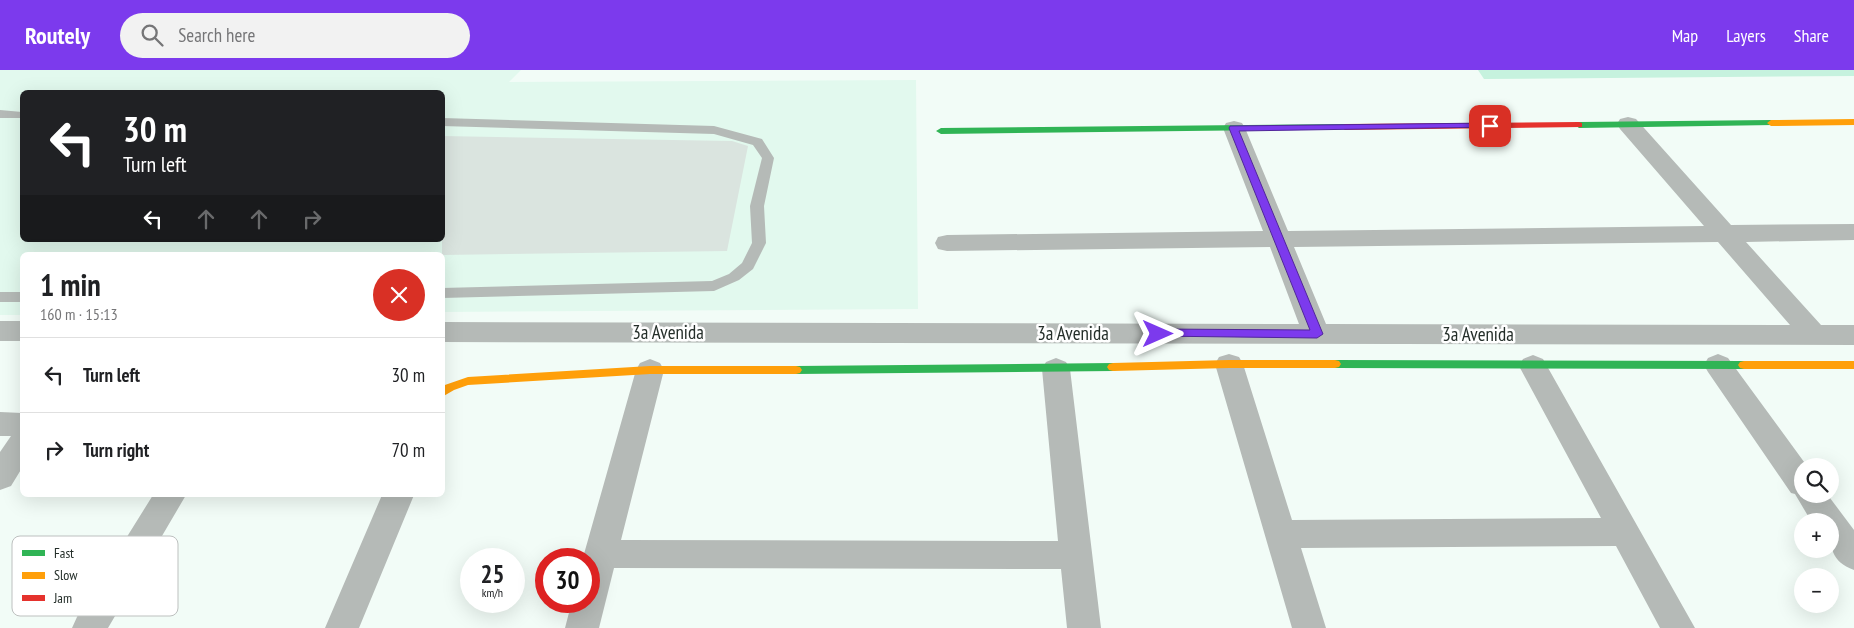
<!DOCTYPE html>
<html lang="en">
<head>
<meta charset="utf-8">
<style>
  :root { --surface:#fff; --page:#f2f2f2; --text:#202124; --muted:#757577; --line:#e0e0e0; --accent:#7c3aed }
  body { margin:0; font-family:"PT Sans Narrow",sans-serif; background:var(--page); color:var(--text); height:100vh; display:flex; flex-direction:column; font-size:19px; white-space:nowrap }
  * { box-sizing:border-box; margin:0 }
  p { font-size:16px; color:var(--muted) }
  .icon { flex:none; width:28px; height:28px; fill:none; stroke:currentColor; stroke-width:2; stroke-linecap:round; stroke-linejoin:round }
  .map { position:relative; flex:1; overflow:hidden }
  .details { position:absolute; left:20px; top:182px; width:425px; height:245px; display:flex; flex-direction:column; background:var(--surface); border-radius:8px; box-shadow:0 5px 20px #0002 }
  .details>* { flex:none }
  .top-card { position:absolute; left:20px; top:20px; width:425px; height:152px; border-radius:8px; box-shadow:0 5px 20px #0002; background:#202124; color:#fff; overflow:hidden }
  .tools { position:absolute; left:1794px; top:388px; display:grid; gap:10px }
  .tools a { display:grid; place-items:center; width:45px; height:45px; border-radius:50%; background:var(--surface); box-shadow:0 5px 20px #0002; font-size:25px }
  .speed { position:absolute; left:460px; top:478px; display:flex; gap:10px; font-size:25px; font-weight:700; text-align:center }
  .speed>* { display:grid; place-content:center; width:65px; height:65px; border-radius:50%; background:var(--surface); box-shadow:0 5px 20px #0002; line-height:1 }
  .speed small { font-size:12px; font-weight:400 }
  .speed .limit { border:8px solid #d22; background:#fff; color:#111 }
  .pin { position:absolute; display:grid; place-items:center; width:42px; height:42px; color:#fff; margin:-21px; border-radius:10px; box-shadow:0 2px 8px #0006 }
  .me { position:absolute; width:55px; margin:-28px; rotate:90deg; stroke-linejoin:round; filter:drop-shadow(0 0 4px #0008) }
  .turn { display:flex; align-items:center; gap:18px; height:105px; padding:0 20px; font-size:22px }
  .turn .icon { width:65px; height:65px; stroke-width:2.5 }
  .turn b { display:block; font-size:35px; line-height:42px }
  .lanes { display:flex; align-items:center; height:48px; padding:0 20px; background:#0003; justify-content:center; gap:25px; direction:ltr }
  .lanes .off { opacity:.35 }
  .round { display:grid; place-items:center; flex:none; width:52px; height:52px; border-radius:26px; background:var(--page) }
  .summary { display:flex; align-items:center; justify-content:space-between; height:85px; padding:0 20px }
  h1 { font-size:30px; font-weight:700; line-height:38px }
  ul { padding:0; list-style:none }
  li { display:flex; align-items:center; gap:15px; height:75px; padding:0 20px; border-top:1px solid var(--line) }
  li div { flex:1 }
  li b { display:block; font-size:19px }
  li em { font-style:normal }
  header { display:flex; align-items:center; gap:30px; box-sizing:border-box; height:70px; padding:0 25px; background:var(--accent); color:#fff }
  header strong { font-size:24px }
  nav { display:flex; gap:28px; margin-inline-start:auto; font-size:18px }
  .search { width:350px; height:45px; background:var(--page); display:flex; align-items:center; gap:12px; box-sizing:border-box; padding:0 18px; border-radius:28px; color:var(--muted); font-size:19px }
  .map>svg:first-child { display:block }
  .built { fill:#e2f9ee; fill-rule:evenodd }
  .green { fill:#c6f2de }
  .building { fill:#dae4df }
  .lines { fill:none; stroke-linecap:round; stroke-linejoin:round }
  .lane { fill:#b5bab7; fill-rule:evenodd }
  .street { fill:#b5bab7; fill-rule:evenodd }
  .fast { fill:#30b455; fill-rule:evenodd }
  .slow { fill:#ff9f0a; fill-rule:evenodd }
  .jam { fill:#e5322d; fill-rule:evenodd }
  .route { fill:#7c3aed; stroke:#51269a }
  .labels { text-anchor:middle; stroke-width:5; stroke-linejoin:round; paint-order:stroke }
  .street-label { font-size:19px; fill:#242e29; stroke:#fff }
  .key { fill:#fff; stroke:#bdc0bf; stroke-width:1 }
  .key-label { font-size:14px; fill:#242e29 }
</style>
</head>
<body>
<header>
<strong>Routely</strong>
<div class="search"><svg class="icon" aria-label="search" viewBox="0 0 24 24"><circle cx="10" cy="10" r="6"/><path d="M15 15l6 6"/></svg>Search here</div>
<nav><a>Map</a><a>Layers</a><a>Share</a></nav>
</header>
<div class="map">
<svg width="1854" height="558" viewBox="0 0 1854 558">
  <rect width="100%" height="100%" fill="#f2fcf7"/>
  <path class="built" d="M0,0H521L509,12L916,10L918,239L443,242L442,185H22V245H0ZM22,22H442V170H22Z"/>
  <path class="green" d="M1478,0H1854V6L1484,9Z"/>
  <path class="building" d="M442,66L732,71L748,76L727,181L442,185Z"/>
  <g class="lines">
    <path class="lane" d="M0,40L22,42V48H0Z
      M442,48L714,56L762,69L774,88L764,136L766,173L753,199L739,210L714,221L442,228V218L712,211L729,204L742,193L752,173L750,136L762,88L753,75L714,64L442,56Z
      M0,222H22V232H0Z"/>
    <path class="street" d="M1628,47L1636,49L1731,155L1854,154V170L1746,172L1821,255H1854V275L442,272V252L1299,254L1270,177L947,181L938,179L935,173L938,167L947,165L1263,161L1223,58L1226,53L1234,51L1242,53L1245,58L1288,161L1704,156L1620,59L1617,54L1620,49ZM1718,172L1790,255L1326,254L1294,177Z
      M0,251H22V271H0Z
      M1229,284L1239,287L1243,294L1292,450L1601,448L1519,296L1523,289L1533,285L1543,289L1695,558H1660L1616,476L1301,478L1326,558H1292L1215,294L1219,287Z
      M1718,284L1728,288L1807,396H1802V424H1827L1854,460V500C1829,491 1830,474 1830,451H1811L1795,424L1791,423L1708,302L1704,295L1708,288Z
      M1056,288L1066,292L1070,299L1101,558H1067L1061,499L614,498L599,558H565L572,531H589V489H584V484L636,300L640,293L650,289L660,293L664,300L621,470L1058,471L1042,299L1046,292Z
      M0,342L22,343V398L11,416L0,420V382L11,366H0Z
      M153,425H186L108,558H72L77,547Z
      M382,425H414L359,558H325Z"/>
    <path class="fast" d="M1771,50L1774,51V55L1579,58L1575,55L1579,52Z
      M1345,54L1348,55V59L941,64L936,61L941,58Z
      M1335,290L1744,291L1748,292L1750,295L1748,298L1744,299L1335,298L1331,297L1329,294L1331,291Z
      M1113,293L1117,294L1119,297L1117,300L1113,301L796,304L792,303L790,300L792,297L796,296Z"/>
    <path class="slow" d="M1854,49V55L1771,56L1767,53L1771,50Z
      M1229,290H1335L1339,291L1341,294L1339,297L1335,298H1229L1113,301L1109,300L1107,297L1109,294L1113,293Z
      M1744,291H1854V299H1744L1740,298L1738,295L1740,292Z
      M650,296H796L800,297L802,300L800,303L796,304H650L468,315L454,320L442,327V316L468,307Z"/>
    <path class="jam" d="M1579,52L1582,53V57L1345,60L1340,57L1345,54Z"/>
  </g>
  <path class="route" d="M1490,53L1493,54V57L1239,61L1323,264L1317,268L1154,266L1153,264L1158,259L1310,260L1229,58L1230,56Z"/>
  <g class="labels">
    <g class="street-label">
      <text x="668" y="269">3a Avenida</text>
      <text x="1073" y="270">3a Avenida</text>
      <text x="1478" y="271">3a Avenida</text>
    </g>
  </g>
  <rect x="12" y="466" width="166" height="80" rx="8" class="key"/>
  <rect x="22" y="480" width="23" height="6" fill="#30b455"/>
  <rect x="22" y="502" width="23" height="7" fill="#ff9f0a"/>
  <rect x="22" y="525" width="23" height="6" fill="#e5322d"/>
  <g class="key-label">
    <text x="54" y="488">Fast</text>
    <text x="54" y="510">Slow</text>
    <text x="54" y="533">Jam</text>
  </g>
</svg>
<div class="tools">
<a><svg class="icon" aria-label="search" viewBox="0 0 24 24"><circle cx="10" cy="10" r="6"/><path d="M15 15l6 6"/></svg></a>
<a>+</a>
<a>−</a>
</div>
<div class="speed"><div>25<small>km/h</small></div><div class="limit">30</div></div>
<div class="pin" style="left:1490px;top:56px;background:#d93025"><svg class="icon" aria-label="arrive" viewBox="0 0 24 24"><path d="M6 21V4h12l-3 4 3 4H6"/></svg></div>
<svg class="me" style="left:1158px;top:264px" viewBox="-20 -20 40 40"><path d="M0-17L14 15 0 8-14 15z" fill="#7c3aed" stroke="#fff" stroke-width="4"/></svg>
<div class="top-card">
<div class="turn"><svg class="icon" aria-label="left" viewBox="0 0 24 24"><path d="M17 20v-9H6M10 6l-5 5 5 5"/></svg><div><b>30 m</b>Turn left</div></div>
<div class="lanes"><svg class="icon" aria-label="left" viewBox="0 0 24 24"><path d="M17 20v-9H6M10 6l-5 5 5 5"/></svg><svg class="icon off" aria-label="ahead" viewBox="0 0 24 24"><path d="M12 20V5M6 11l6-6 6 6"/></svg><svg class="icon off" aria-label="ahead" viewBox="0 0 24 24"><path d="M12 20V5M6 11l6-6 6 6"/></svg><svg class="icon off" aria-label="right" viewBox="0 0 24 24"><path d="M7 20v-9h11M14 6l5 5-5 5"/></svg></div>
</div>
<section class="details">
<div class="summary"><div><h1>1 min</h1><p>160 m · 15:13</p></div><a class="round" style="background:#d93025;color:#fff"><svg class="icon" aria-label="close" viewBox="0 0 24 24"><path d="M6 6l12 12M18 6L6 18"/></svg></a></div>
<ul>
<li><svg class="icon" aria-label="left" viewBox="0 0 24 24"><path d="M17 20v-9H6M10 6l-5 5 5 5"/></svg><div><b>Turn left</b></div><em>30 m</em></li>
<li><svg class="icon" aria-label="right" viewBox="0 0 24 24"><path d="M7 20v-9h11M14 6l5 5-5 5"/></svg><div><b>Turn right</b></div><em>70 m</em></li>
</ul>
</section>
</div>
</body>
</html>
